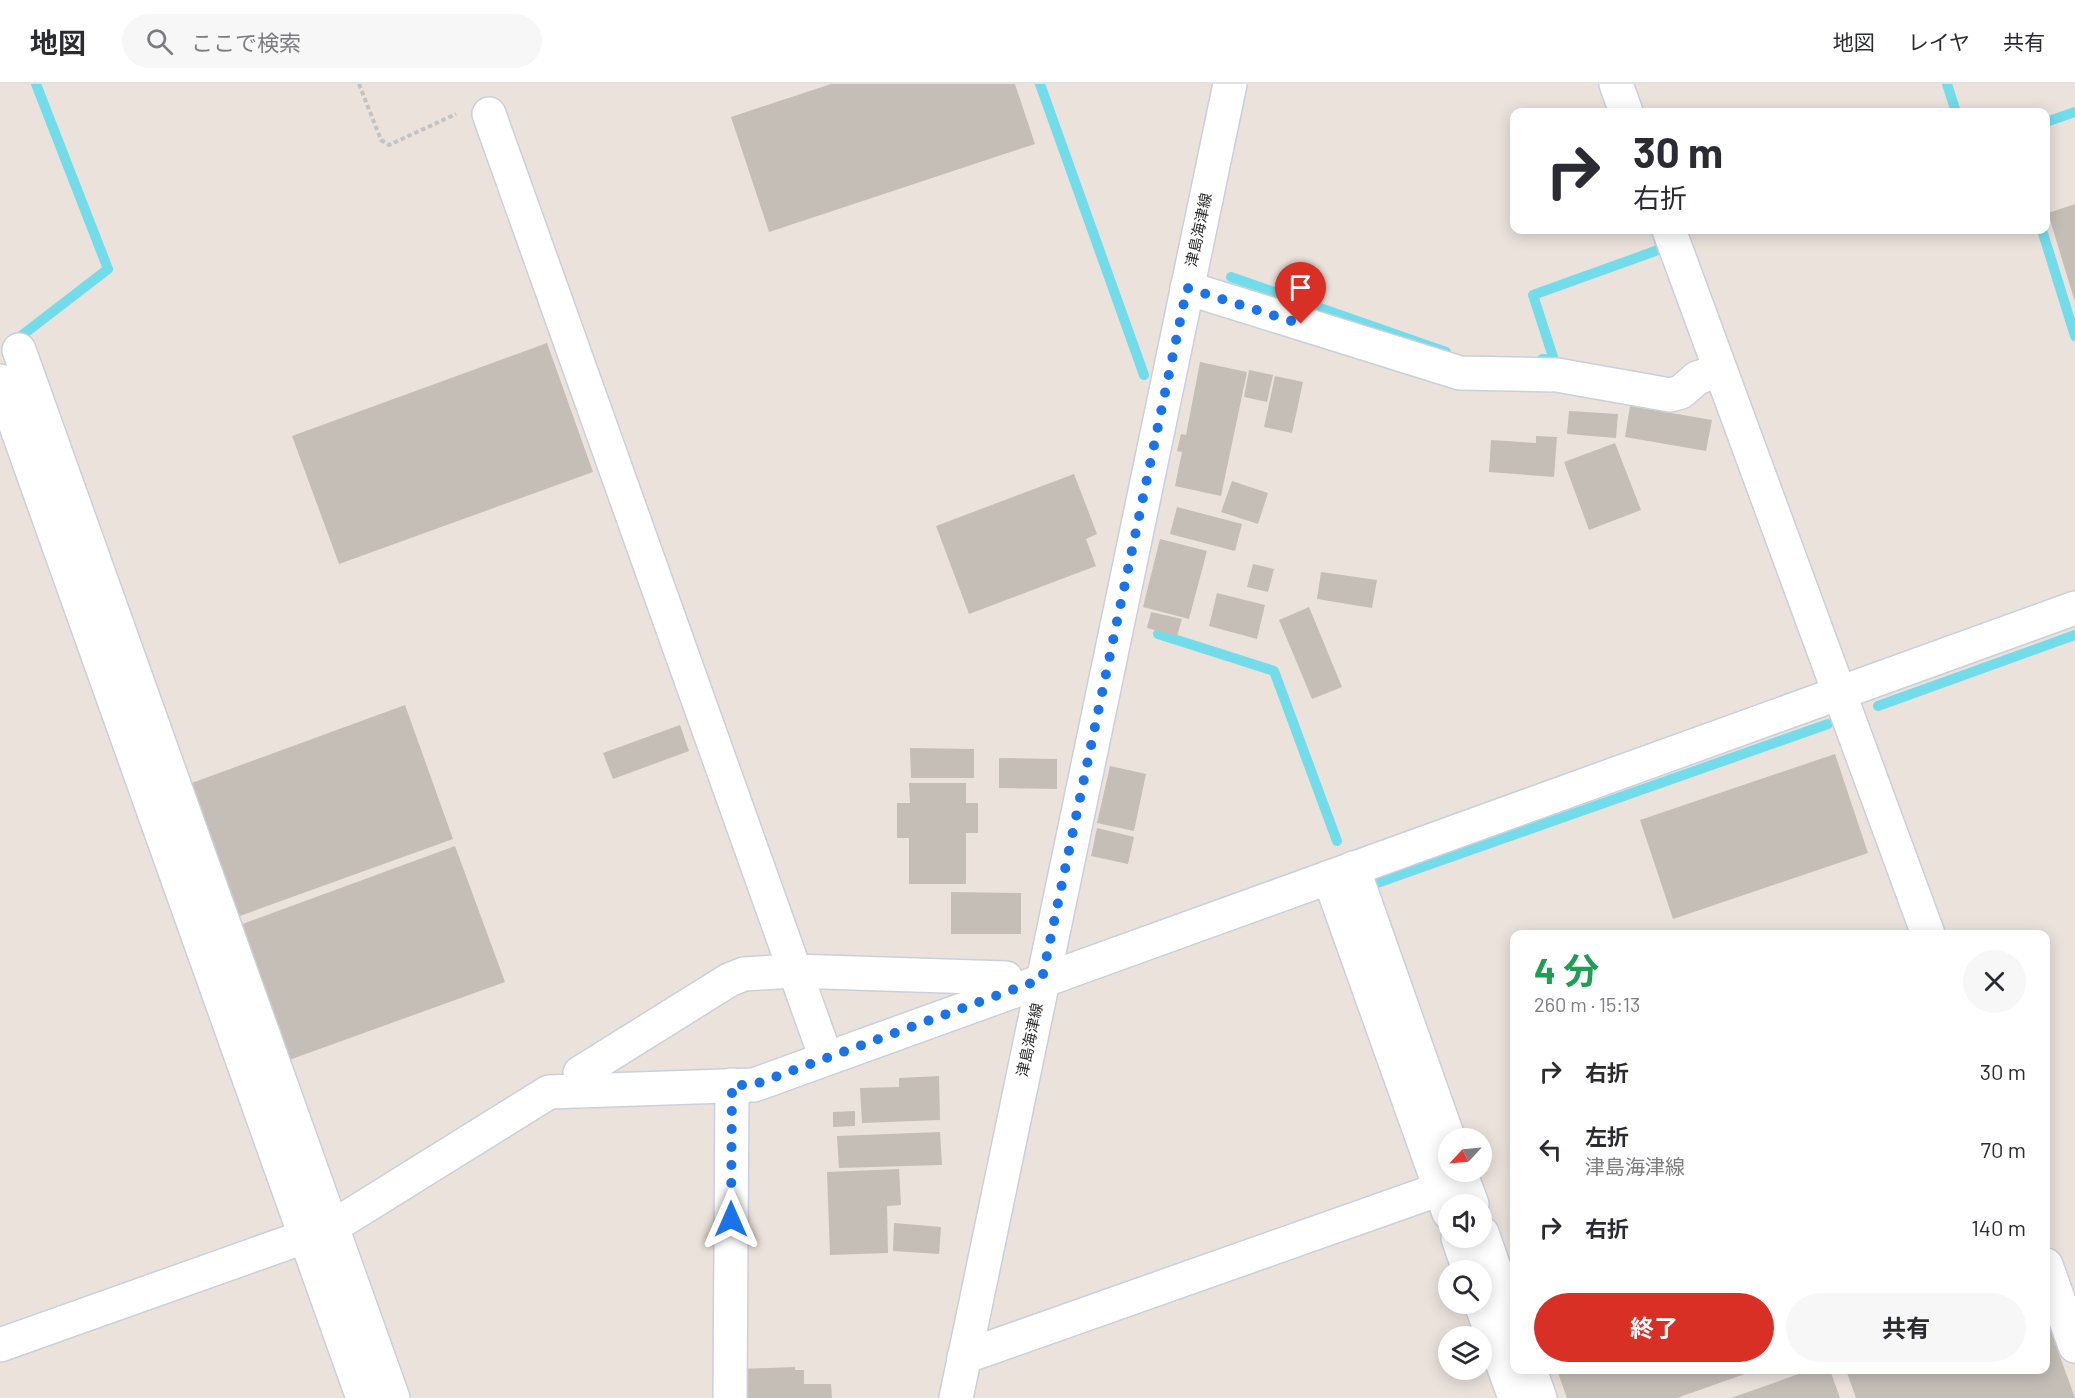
<!DOCTYPE html>
<html lang="ja">
<head>
<meta charset="utf-8">
<style>
  :root { --surface:#fff; --page:#f7f7f7; --text:#2b2b33; --muted:#7c7c81; --line:#e1e1e2; --accent:#d93025 }
  body { margin:0; font-family:Barlow,"Noto Sans JP",sans-serif; background:var(--page); color:var(--text); height:100vh; display:flex; flex-direction:column; font-size:22px; white-space:nowrap }
  * { box-sizing:border-box; margin:0 }
  p { font-size:20px; color:var(--muted) }
  .icon { flex:none; width:33px; height:33px; fill:none; stroke:currentColor; stroke-width:2; stroke-linecap:round; stroke-linejoin:round }
  .map { position:relative; flex:1; overflow:hidden }
  .side { position:absolute; left:1510px; top:846px; width:540px; height:444px; display:flex; flex-direction:column; background:var(--surface); border-radius:12px; box-shadow:0 3px 15px #0003 }
  .side>* { flex:none }
  .hud { position:absolute; left:1510px; top:24px; width:540px; height:126px; border-radius:12px; box-shadow:0 3px 15px #0003; background:#fff; color:var(--text); overflow:hidden }
  .needle { width:39px; rotate:244deg }
  .tools { position:absolute; left:1438px; top:1044px; display:grid; gap:12px }
  .tools a { display:grid; place-items:center; width:54px; height:54px; border-radius:50%; background:var(--surface); box-shadow:0 3px 15px #0003; font-size:30px }
  .pin { position:absolute; display:grid; place-items:center; width:51px; height:51px; color:#fff; margin:-62px -26px; border-radius:50% 50% 50% 0; rotate:-45deg; box-shadow:0 0 6px #0007 }
  .pin .icon { rotate:45deg }
  .me { position:absolute; width:66px; margin:-33px; rotate:0deg; stroke-linejoin:round; filter:drop-shadow(0 0 4px #0008) }
  .turn { display:flex; align-items:center; gap:21px; height:126px; padding:0 24px; font-size:27px }
  .turn .icon { width:78px; height:78px; stroke-width:2.5 }
  .turn b { display:block; font-size:42px; line-height:51px }
  .round { display:grid; place-items:center; flex:none; width:63px; height:63px; border-radius:32px; background:var(--page) }
  .summary { display:flex; align-items:center; justify-content:space-between; height:102px; padding:0 24px }
  h1 { font-size:36px; font-weight:700; line-height:45px; color:#1e9e55 }
  .button { display:flex; gap:12px; margin-top:auto; padding:12px 24px }
  .button a { flex:1; height:69px; border-radius:36px; background:var(--accent); color:#fff; font-size:24px; font-weight:700; line-height:69px; text-align:center }
  .button a+a { background:var(--page); color:var(--text) }
  ul { padding:0; list-style:none }
  li { display:flex; align-items:center; gap:18px; height:78px; padding:0 24px }
  li div { flex:1 }
  li b { display:block; font-size:22px }
  li em { font-style:normal }
  header { display:flex; align-items:center; gap:36px; box-sizing:border-box; height:84px; padding:0 30px; background:var(--surface); border-bottom:2px solid var(--line) }
  header strong { font-size:28px }
  nav { display:flex; gap:33px; margin-inline-start:auto; font-size:21px }
  .search { width:420px; height:54px; background:var(--page); display:flex; align-items:center; gap:15px; box-sizing:border-box; padding:0 21px; border-radius:33px; color:var(--muted); font-size:22px }
  .map>svg:first-child { display:block }
  .lines { fill:none; stroke-linecap:round; stroke-linejoin:round }
  .stream { stroke:#72dcea; stroke-width:10 }
  .building { fill:#c4beb7 }
  .minor-casing { stroke:#cad0db; stroke-width:36 }
  .tertiary-casing { stroke:#cad0db; stroke-width:36 }
  .secondary-casing { stroke:#cad0db; stroke-width:36 }
  .path { stroke:#c3c3c3; stroke-width:4; stroke-dasharray:4.5 3; stroke-linecap:butt }
  .minor { stroke:#fff; stroke-width:33 }
  .tertiary { stroke:#fff; stroke-width:33 }
  .secondary { stroke:#fff; stroke-width:33 }
  .route { stroke:#1a73e8; stroke-width:10; stroke-dasharray:0 18 }
  .labels { text-anchor:middle; stroke-width:4.5; stroke-linejoin:round; paint-order:stroke }
  .street-label { font-size:15px; fill:#2a2a2a; stroke:#fff }
</style>
</head>
<body>
<header>
<strong>地図</strong>
<div class="search"><svg class="icon" aria-label="search" viewBox="0 0 24 24"><circle cx="10" cy="10" r="6"/><path d="M15 15l6 6"/></svg>ここで検索</div>
<nav><a>地図</a><a>レイヤ</a><a>共有</a></nav>
</header>
<div class="map">
<svg width="2075" height="1314" viewBox="0 0 2075 1314">
  <rect width="100%" height="100%" fill="#ebe2dc"/>
  <g class="lines">
    <path class="stream" d="M1040,0L1144,291
      M1947,0L1956,28
      M2046,38L2075,28
      M2042,146L2075,252
      M1231,193L1446,268
      M12,259L108,185L36,0
      M1542,275L1554,276L1533,211L1661,165L1658,154
      M1158,550L1274,587L1337,757
      M1878,622L2075,551
      M1377,799L1828,640"/>
  </g>
  <path class="building" d="M831,0H1015L1035,60L769,148L731,33Z
    M2075,120V215H2074L2048,129Z
    M547,259L593,388L339,480L292,352Z
    M1200,278L1247,288L1221,412L1175,402L1182,368L1177,367L1181,350L1186,351Z
    M1249,286L1273,291L1267,318L1244,313Z
    M1275,292L1303,298L1292,349L1264,343Z
    M1630,322L1712,336L1706,367L1625,353Z
    M1569,327L1618,330L1616,354L1567,350Z
    M1536,352L1557,353L1554,393L1489,388L1491,356L1536,359Z
    M1615,359L1641,426L1589,446L1564,378Z
    M1074,390L1097,450L1086,455L1096,482L969,530L936,442Z
    M1232,397L1268,409L1258,440L1221,428Z
    M1177,423L1242,440L1235,467L1170,450Z
    M1160,455L1207,467L1189,535L1143,523Z
    M1253,480L1274,485L1268,508L1247,503Z
    M1321,488L1377,496L1372,524L1317,515Z
    M1217,509L1265,521L1257,555L1209,542Z
    M1309,523L1342,603L1312,615L1279,536Z
    M1151,528L1182,535L1177,552L1147,544Z
    M405,621L453,755L237,833L189,700Z
    M680,641L689,667L613,695L603,669Z
    M910,664L974,665V694H911Z
    M1835,670L1868,769L1673,835L1640,736Z
    M999,674L1057,675V705L999,704Z
    M1110,682L1146,690L1134,747L1097,739Z
    M909,699H966V719H978V749H966V800H909V754H897V719H910Z
    M1097,744L1134,753L1128,780L1091,772Z
    M455,762L505,898L289,976L240,841Z
    M951,808L1021,809V850H951Z
    M939,992L940,1036L862,1039L860,1004L899,1003V994Z
    M855,1027V1042L833,1043V1028Z
    M940,1048L942,1081L839,1084L837,1052Z
    M899,1085L901,1121L887,1122L888,1169L830,1171L827,1088Z
    M894,1139L941,1143L939,1170L893,1167Z
    M2046,1234L2075,1314H1856L1846,1286H2046Z
    M795,1283V1286H804V1300H831L832,1314H739L738,1285Z
    M1557,1286H1756L1677,1314H1567Z
    M1810,1286H1830L1840,1314H1731Z"/>
  <g class="lines">
    <defs>
      <path id="minor" d="M1616,0L1626,28
        M489,30L826,974
        M1669,146L1928,850
        M1187,204L1460,289L1557,291L1670,311L1681,308L1697,294L1720,286
        M19,266L393,1314
        M0,297L363,1314
        M1353,784L1449,1056
        M1329,793L1449,1129
        M580,989L729,896L744,890L793,887L1006,894
        M1460,1088L1472,1120
        M1482,1149L1515,1243
        M1458,1154L1469,1186
        M2046,1181L2075,1262
        M1481,1220L1515,1314
        M964,1273L1440,1105
        M1530,1286L1540,1314
        M730,1314L732,1001"/>
      <path id="tertiary" d="M0,1261L332,1143L549,1008L754,1001L2075,524"/>
      <path id="secondary" d="M956,1314L1230,0"/>
    </defs>
    <use href="#minor" class="minor-casing"/>
    <use href="#tertiary" class="tertiary-casing"/>
    <use href="#secondary" class="secondary-casing"/>
    <path class="path" d="M359,0L381,56L389,61L456,30"/>
    <use href="#minor" class="minor"/>
    <use href="#tertiary" class="tertiary"/>
    <use href="#secondary" class="secondary"/>
  </g>
  <g class="lines">
    <path class="route" d="M731,1135L732,1001H753L1042,895L1187,204L1301,240"/>
  </g>
  <g class="labels">
    <g class="street-label">
      <text transform="translate(1199 146) rotate(-78)" y="5">津島海津線</text>
      <text transform="translate(1030 956) rotate(-78)" y="5">津島海津線</text>
    </g>
  </g>
</svg>
<div class="tools">
<a><svg class="needle" viewBox="-14 -14 28 28"><path d="M0-13l5 13h-10z" fill="#e53935"/><path d="M0 13l5-13h-10z" fill="#7c7c81"/></svg></a>
<a><svg class="icon" aria-label="sound" viewBox="0 0 24 24"><path d="M4 9h4l5-4v14l-5-4H4zM17 9q2 3 0 6"/></svg></a>
<a><svg class="icon" aria-label="search" viewBox="0 0 24 24"><circle cx="10" cy="10" r="6"/><path d="M15 15l6 6"/></svg></a>
<a><svg class="icon" aria-label="layers" viewBox="0 0 24 24"><path d="M12 4l9 5-9 5-9-5zM3 14l9 5 9-5"/></svg></a>
</div>
<div class="pin" style="left:1301px;top:240px;background:#d93025"><svg class="icon" aria-label="arrive" viewBox="0 0 24 24"><path d="M6 21V4h12l-3 4 3 4H6"/></svg></div>
<svg class="me" style="left:731px;top:1135px" viewBox="-20 -20 40 40"><path d="M0-17L14 15 0 8-14 15z" fill="#1a73e8" stroke="#fff" stroke-width="4"/></svg>
<div class="hud">
<div class="turn"><svg class="icon" aria-label="right" viewBox="0 0 24 24"><path d="M7 20v-9h11M14 6l5 5-5 5"/></svg><div><b>30 m</b>右折</div></div>
</div>
<section class="side">
<div class="summary"><div><h1>4 分</h1><p>260 m · 15:13</p></div><a class="round"><svg class="icon" aria-label="close" viewBox="0 0 24 24"><path d="M6 6l12 12M18 6L6 18"/></svg></a></div>
<ul>
<li><svg class="icon" aria-label="right" viewBox="0 0 24 24"><path d="M7 20v-9h11M14 6l5 5-5 5"/></svg><div><b>右折</b></div><em>30 m</em></li>
<li><svg class="icon" aria-label="left" viewBox="0 0 24 24"><path d="M17 20v-9H6M10 6l-5 5 5 5"/></svg><div><b>左折</b><p>津島海津線</p></div><em>70 m</em></li>
<li><svg class="icon" aria-label="right" viewBox="0 0 24 24"><path d="M7 20v-9h11M14 6l5 5-5 5"/></svg><div><b>右折</b></div><em>140 m</em></li>
</ul>
<div class="button"><a>終了</a><a>共有</a></div>
</section>
</div>
</body>
</html>
